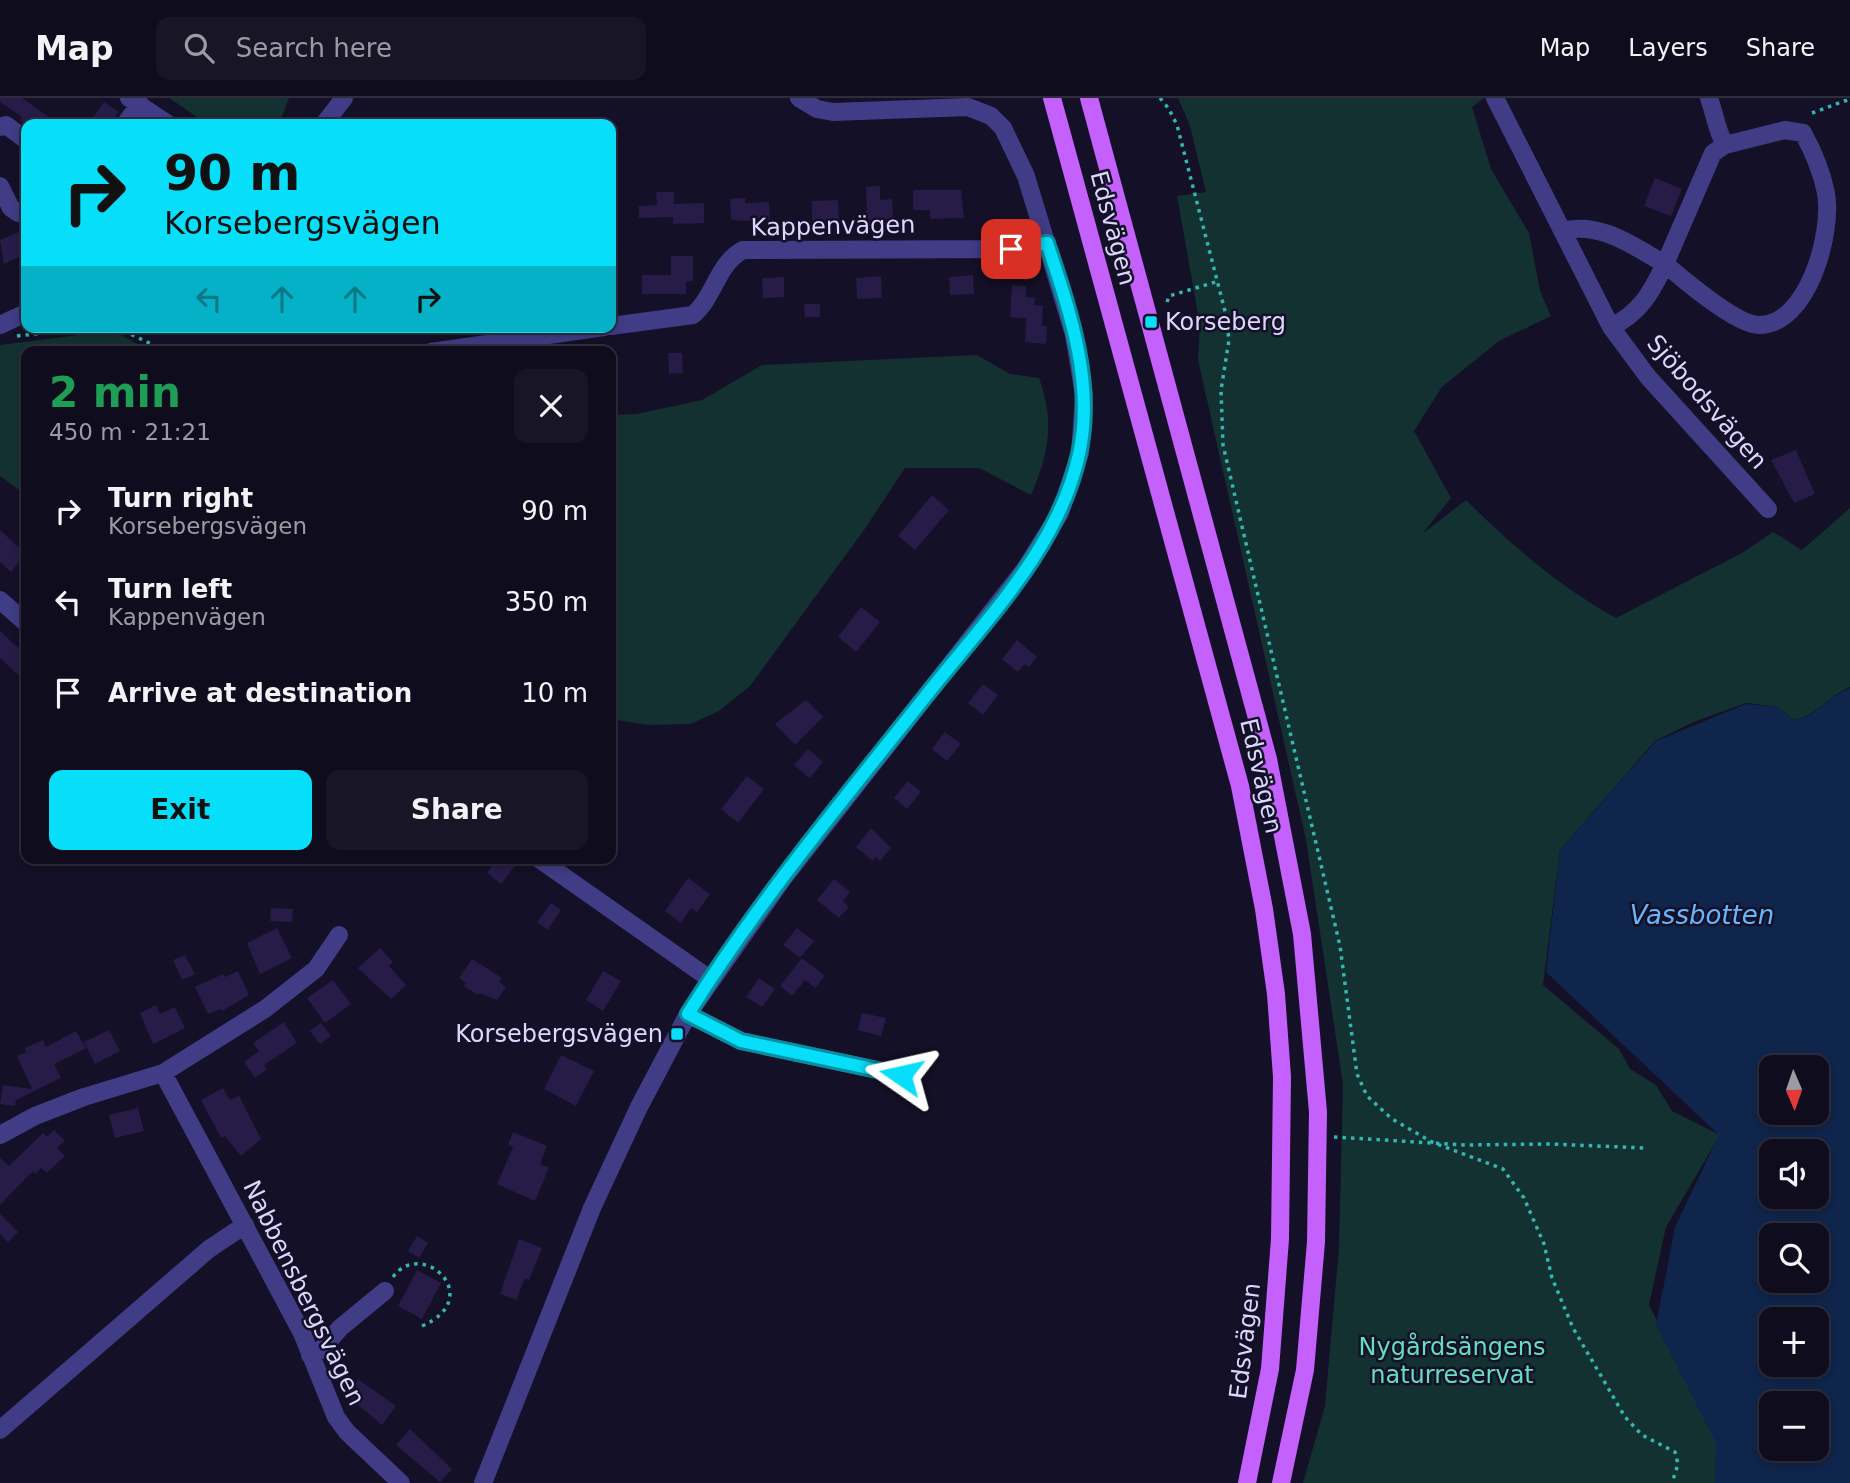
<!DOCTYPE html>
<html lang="en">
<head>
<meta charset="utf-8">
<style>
  :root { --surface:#0f0c1d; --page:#181526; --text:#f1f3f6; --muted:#9b9ba4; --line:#2f2c3b; --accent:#07def9 }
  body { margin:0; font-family:"DejaVu Sans",sans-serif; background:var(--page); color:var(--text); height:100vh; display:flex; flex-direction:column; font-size:26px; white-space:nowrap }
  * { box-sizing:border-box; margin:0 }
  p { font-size:23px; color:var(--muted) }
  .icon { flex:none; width:38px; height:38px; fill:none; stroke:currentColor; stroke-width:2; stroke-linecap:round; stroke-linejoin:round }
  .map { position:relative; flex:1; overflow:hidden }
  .details { position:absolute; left:21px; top:248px; width:595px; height:518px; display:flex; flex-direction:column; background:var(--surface); border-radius:14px; box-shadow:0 4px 10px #0003,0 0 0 2px var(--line) }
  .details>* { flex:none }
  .guide { position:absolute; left:21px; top:21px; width:595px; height:214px; border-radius:14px; box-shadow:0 4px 10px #0003,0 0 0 2px var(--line); background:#07def9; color:#111; overflow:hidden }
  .needle { width:46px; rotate:178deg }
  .controls { position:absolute; left:1759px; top:957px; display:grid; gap:14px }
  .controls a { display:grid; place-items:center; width:70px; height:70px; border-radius:14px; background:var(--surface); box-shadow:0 4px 10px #0003,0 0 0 2px var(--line); font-size:35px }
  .pin { position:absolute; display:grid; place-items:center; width:60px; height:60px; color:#fff; margin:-30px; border-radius:14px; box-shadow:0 4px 10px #0006 }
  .me { position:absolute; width:77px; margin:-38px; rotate:281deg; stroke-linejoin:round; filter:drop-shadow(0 0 5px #0008) }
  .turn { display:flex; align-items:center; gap:24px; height:147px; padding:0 28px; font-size:32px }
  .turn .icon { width:91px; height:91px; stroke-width:2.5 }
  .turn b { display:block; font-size:49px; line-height:60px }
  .lanes { display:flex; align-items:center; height:66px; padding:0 28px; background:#0003; justify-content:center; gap:35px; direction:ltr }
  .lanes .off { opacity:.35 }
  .round { display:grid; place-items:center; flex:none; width:74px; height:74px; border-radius:14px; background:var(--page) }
  .headline { display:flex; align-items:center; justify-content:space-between; height:119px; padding:0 28px }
  h1 { font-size:42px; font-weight:800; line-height:52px; color:#1e9e55 }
  .button { display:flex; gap:14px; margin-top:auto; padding:14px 28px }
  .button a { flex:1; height:80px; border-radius:14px; background:var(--accent); color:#111; font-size:28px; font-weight:800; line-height:80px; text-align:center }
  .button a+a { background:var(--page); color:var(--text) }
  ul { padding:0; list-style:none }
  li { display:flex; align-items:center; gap:21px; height:91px; padding:0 28px }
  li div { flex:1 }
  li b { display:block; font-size:26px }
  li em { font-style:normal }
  header { display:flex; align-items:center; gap:42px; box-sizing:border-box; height:98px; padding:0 35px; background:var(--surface); border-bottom:2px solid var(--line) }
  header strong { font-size:33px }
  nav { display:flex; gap:38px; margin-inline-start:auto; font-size:24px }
  .search { width:490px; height:63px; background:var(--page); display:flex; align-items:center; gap:18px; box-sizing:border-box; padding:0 24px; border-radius:14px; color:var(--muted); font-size:26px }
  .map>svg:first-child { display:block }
  .green { fill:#133130 }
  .water { fill:#10254b; fill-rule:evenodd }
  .building { fill:#261c47 }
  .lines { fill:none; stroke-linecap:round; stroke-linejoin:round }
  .path { stroke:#32b6b0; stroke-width:3.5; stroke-dasharray:3.5 5; stroke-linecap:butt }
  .minor { stroke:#403c85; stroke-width:18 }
  .major { stroke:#c460fb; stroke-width:18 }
  .route-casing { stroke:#0590a2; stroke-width:18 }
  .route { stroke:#07def9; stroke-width:12 }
  .poi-dot { fill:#07def9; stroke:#141027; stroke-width:2.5 }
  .labels { text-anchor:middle; stroke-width:5; stroke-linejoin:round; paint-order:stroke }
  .street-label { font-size:24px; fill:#dcd7fe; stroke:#141027 }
  .poi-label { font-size:24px; fill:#dcd7fe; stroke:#141027; text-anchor:start }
  .park-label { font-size:24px; fill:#63dec1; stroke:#141027 }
  .water-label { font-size:26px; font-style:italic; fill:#67b5fc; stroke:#141027 }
</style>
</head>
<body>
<header>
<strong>Map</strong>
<div class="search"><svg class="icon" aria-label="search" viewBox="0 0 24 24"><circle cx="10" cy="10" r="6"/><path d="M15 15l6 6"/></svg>Search here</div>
<nav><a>Map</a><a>Layers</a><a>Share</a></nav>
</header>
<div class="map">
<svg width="1850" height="1385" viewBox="0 0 1850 1385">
  <rect width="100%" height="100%" fill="#141027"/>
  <path class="green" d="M169,0H289L279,26H207Z
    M1178,0H1484L1472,9L1491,71L1529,135L1540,193L1551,218L1499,243L1442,289L1414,333L1451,400L1422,436L1466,402C1512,448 1559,488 1616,520L1742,455L1773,434L1802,452L1850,410V589C1825,600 1821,616 1793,622L1778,609L1746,605L1691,625L1655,643L1560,752L1543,887L1619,951L1630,971L1656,987L1672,1013L1720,1037L1666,1129L1649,1207L1720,1346L1819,1385H1303L1325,1308L1339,1149L1343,986L1306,742L1198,262L1200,227L1177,98L1206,94L1190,28Z
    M102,234L119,236L152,254H26V397L0,378V247Z
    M977,257L1010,276L1039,280C1055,324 1049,355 1031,397L979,370H905L864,432L750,588L719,613L690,626L648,627L611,621V317L637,316L702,302L762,267Z"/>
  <path class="water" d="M1850,590V1385H1715L1716,1345L1656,1227L1675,1129L1719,1037L1546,874L1560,752L1656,643L1746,606L1778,609L1793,622C1821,617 1825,600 1850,590ZM1771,970H1816V1015H1771ZM1771,1054H1816V1099H1771ZM1771,1138H1816V1183H1771ZM1771,1222H1816V1267H1771ZM1771,1306H1816V1351H1771Z"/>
  <path class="building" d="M0,0H22L59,26H24L20,23L22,19L0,4Z
    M104,4L119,14L110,26H88Z
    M1655,80L1682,91L1671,118L1644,108Z
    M880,88V102L892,101L893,121L867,122L866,89Z
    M913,92H961L964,120L930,121V112H913Z
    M656,94H674V106L704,105V125L673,126V119L639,120V108L657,107Z
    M745,100V105L769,104L770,124L731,122L730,101Z
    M838,102L839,122L812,123V103Z
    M26,131V156L4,166L0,142Z
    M671,158H693V183H686V196H642V177H671Z
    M973,177L974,196L950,197L949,179Z
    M881,178L882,200L857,201L856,180Z
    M784,179V199L763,200L762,180Z
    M1012,187L1026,188V199L1035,200L1034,207L1043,208L1042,228H1047L1046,246L1025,244L1026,220L1010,219Z
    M804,206H820V219H805Z
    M668,255H682L683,275L669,276Z
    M1796,352L1815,396L1794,405L1771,362Z
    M932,397L949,412L915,452L898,438Z
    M0,432L26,456L11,474L0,464Z
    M861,509L880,524L856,554L838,539Z
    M0,533L26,557V584L0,560Z
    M1017,542L1037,559L1029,569L1025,566L1018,574L1002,561Z
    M983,586L998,597L983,617L968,605Z
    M806,602L823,619L795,647L775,626Z
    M945,634L961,646L947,663L932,651Z
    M808,651L823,664L810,680L794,667Z
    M747,678L764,691L738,725L721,711Z
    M908,683L921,694L907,711L894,700Z
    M871,730L891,750L880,763L875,759L873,763L856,749Z
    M497,761H505L515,768L501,786L487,775Z
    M688,780L710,796L697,814L691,810L681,825L665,813Z
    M834,781L850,794L843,803L849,809L839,820L817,802Z
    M551,805L561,812L548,832L537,824Z
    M271,810L293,811L292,824L270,823Z
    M277,830L292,860L260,876L247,845Z
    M797,830L814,843L800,860L783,847Z
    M380,850L393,864L389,868L406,887L391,901L358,870Z
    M185,857L195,876L182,882L173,862Z
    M802,860L825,878L815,890L805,882L792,898L780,888Z
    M472,861L502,880L499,884L506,889L497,902L479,895L478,897L464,888L466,885L459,880Z
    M238,873L249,897L222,913L221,911L208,916L195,889L223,876L225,879Z
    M603,873L621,883L603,913L586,902Z
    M759,880L775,891L762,909L746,899Z
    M333,882L351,906L325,925L307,900Z
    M156,907L160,916L175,909L185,930L153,946L140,915Z
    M862,915L886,920L881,938L858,932Z
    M284,924L297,945L264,967L267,971L255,980L244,964L259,953L253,945Z
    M321,925L331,938L320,946L310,933Z
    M109,932L120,953L95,966L84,944Z
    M76,933L86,950L54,966L61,980L16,1002L15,1008L0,1006L3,987L32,991L17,958L26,954L25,950L43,942L46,949Z
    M561,957L594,973L576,1008L544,991Z
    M223,990L230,1002L239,998L261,1041L241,1058L225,1038L221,1040L201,1002Z
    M138,1010L144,1033L115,1040L109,1017Z
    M54,1032L65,1043L57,1050L65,1058L47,1075L41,1070L35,1076L33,1073L0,1107V1060L9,1068L43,1035L47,1039Z
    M513,1034L547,1048L540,1066L549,1070L535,1103L497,1086L513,1049L508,1047Z
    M0,1116L18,1134L8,1144L0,1136Z
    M417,1138L428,1145L419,1160L408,1153Z
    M519,1141L542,1150L529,1182L525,1180L516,1202L500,1196Z
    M417,1172L441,1185L422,1221L398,1208Z
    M358,1281L396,1308L382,1327L346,1297Z
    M410,1331L452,1371L440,1384L396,1347Z"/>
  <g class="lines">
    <path class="path" d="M1160,0L1169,11L1177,27L1226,217L1229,242L1221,292L1223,347L1340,848L1357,976L1367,998L1392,1021L1432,1044L1503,1071L1524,1100L1544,1146L1552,1180L1573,1230L1625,1319L1642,1337L1675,1354L1678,1366L1672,1385
      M1812,15L1850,1
      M1167,204L1169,198L1219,183
      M116,229L168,254
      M17,238L97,229
      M1334,1039L1465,1047L1551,1046L1644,1050
      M393,1179C422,1139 487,1200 422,1228"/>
    <path class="minor" d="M129,0L168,26
      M1495,0L1611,229L1648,279L1768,411
      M1709,0C1715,16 1716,31 1725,47
      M125,26L140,6
      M324,26L344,0
      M0,29L6,27L26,42
      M1785,32L1803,35C1813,53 1822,75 1826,95C1833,135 1808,227 1759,227C1736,227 1684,182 1665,166L1713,55L1725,47Z
      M0,88L11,110L18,115L26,111
      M1562,133C1600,123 1633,148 1665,166C1651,195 1640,215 1611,229
      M0,227L26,215
      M611,228L693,217C715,198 717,166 743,152L1011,151L1047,144
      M431,254L604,229
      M0,502L26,525
      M539,761L710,881
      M688,916L741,943L901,977
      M163,975L302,1235L336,1319L347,1334L401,1385
      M0,1037L35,1018L84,999L163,975L265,911L316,871L339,837
      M310,1257L321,1252L340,1230L385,1193
      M0,1332L209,1151L245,1127
      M483,1385L592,1110L639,1009L688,916L782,782L1025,471L1060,415L1080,355L1084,297L1074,237L1026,78L1003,30L991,18L968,9L833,14L817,11L799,0"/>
    <path class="major" d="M1052,0L1240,688L1264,811L1276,896L1282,979L1280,1141L1270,1271L1247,1385
      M1089,0L1268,661L1302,836L1318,1014L1316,1144L1305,1272L1281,1385"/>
  </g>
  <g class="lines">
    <defs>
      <path id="route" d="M901,977L741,943L688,916C758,804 843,702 925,599C983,525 1059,450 1079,356C1095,285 1069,211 1047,145L1011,151"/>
    </defs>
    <use href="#route" class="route-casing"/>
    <use href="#route" class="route"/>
  </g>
  <g class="poi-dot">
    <rect x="1144" y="217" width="14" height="14" rx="3.5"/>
    <rect x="670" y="929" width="14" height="14" rx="3.5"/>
  </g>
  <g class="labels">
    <g class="street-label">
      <text transform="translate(833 128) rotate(-1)" y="8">Kappenvägen</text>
      <text transform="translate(1113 130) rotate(75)" y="8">Edsvägen</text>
      <text transform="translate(1707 304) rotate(49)" y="8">Sjöbodsvägen</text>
      <text transform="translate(1261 678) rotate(77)" y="8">Edsvägen</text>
      <text transform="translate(304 1195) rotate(64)" y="8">Nabbensbergsvägen</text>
      <text transform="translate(1245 1243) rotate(-83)" y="8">Edsvägen</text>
    </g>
    <g class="poi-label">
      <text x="1165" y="232">Korseberg</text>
      <text x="663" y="944" text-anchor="end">Korsebergsvägen</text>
    </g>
    <g class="park-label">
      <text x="1452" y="1257">Nygårdsängens<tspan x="1452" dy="28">naturreservat</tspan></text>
    </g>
    <g class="water-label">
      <text x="1702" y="826">Vassbotten</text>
    </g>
  </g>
</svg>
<div class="controls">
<a><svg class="needle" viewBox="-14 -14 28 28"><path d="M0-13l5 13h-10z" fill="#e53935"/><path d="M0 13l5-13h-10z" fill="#9b9ba4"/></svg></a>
<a><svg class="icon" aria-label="sound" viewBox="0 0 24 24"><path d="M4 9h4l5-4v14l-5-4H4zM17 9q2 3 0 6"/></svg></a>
<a><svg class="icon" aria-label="search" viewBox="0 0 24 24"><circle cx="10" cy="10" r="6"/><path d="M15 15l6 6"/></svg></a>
<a>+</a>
<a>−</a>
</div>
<div class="pin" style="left:1011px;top:151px;background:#d93025"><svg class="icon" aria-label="arrive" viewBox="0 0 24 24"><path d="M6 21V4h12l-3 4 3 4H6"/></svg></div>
<svg class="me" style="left:901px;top:977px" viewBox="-20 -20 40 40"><path d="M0-17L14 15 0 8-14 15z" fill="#07def9" stroke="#fff" stroke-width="4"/></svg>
<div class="guide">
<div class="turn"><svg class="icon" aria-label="right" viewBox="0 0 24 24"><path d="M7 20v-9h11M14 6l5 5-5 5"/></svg><div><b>90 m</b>Korsebergsvägen</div></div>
<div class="lanes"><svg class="icon off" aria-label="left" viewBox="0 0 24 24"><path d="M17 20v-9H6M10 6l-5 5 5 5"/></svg><svg class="icon off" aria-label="ahead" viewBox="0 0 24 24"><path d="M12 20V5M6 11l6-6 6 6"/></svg><svg class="icon off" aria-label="ahead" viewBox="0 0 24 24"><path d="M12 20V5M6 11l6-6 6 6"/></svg><svg class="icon" aria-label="right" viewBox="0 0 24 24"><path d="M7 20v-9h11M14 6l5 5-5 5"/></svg></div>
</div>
<section class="details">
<div class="headline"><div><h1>2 min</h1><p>450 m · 21:21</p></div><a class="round"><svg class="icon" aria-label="close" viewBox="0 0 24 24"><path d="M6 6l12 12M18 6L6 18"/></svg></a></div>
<ul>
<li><svg class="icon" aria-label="right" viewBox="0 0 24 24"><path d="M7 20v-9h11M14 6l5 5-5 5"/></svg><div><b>Turn right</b><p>Korsebergsvägen</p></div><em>90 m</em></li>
<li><svg class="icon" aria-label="left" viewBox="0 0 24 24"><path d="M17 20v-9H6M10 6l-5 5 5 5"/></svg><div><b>Turn left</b><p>Kappenvägen</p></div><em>350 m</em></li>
<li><svg class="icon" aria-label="arrive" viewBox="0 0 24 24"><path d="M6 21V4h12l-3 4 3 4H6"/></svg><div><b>Arrive at destination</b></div><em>10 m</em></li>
</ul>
<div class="button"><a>Exit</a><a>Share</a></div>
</section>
</div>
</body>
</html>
